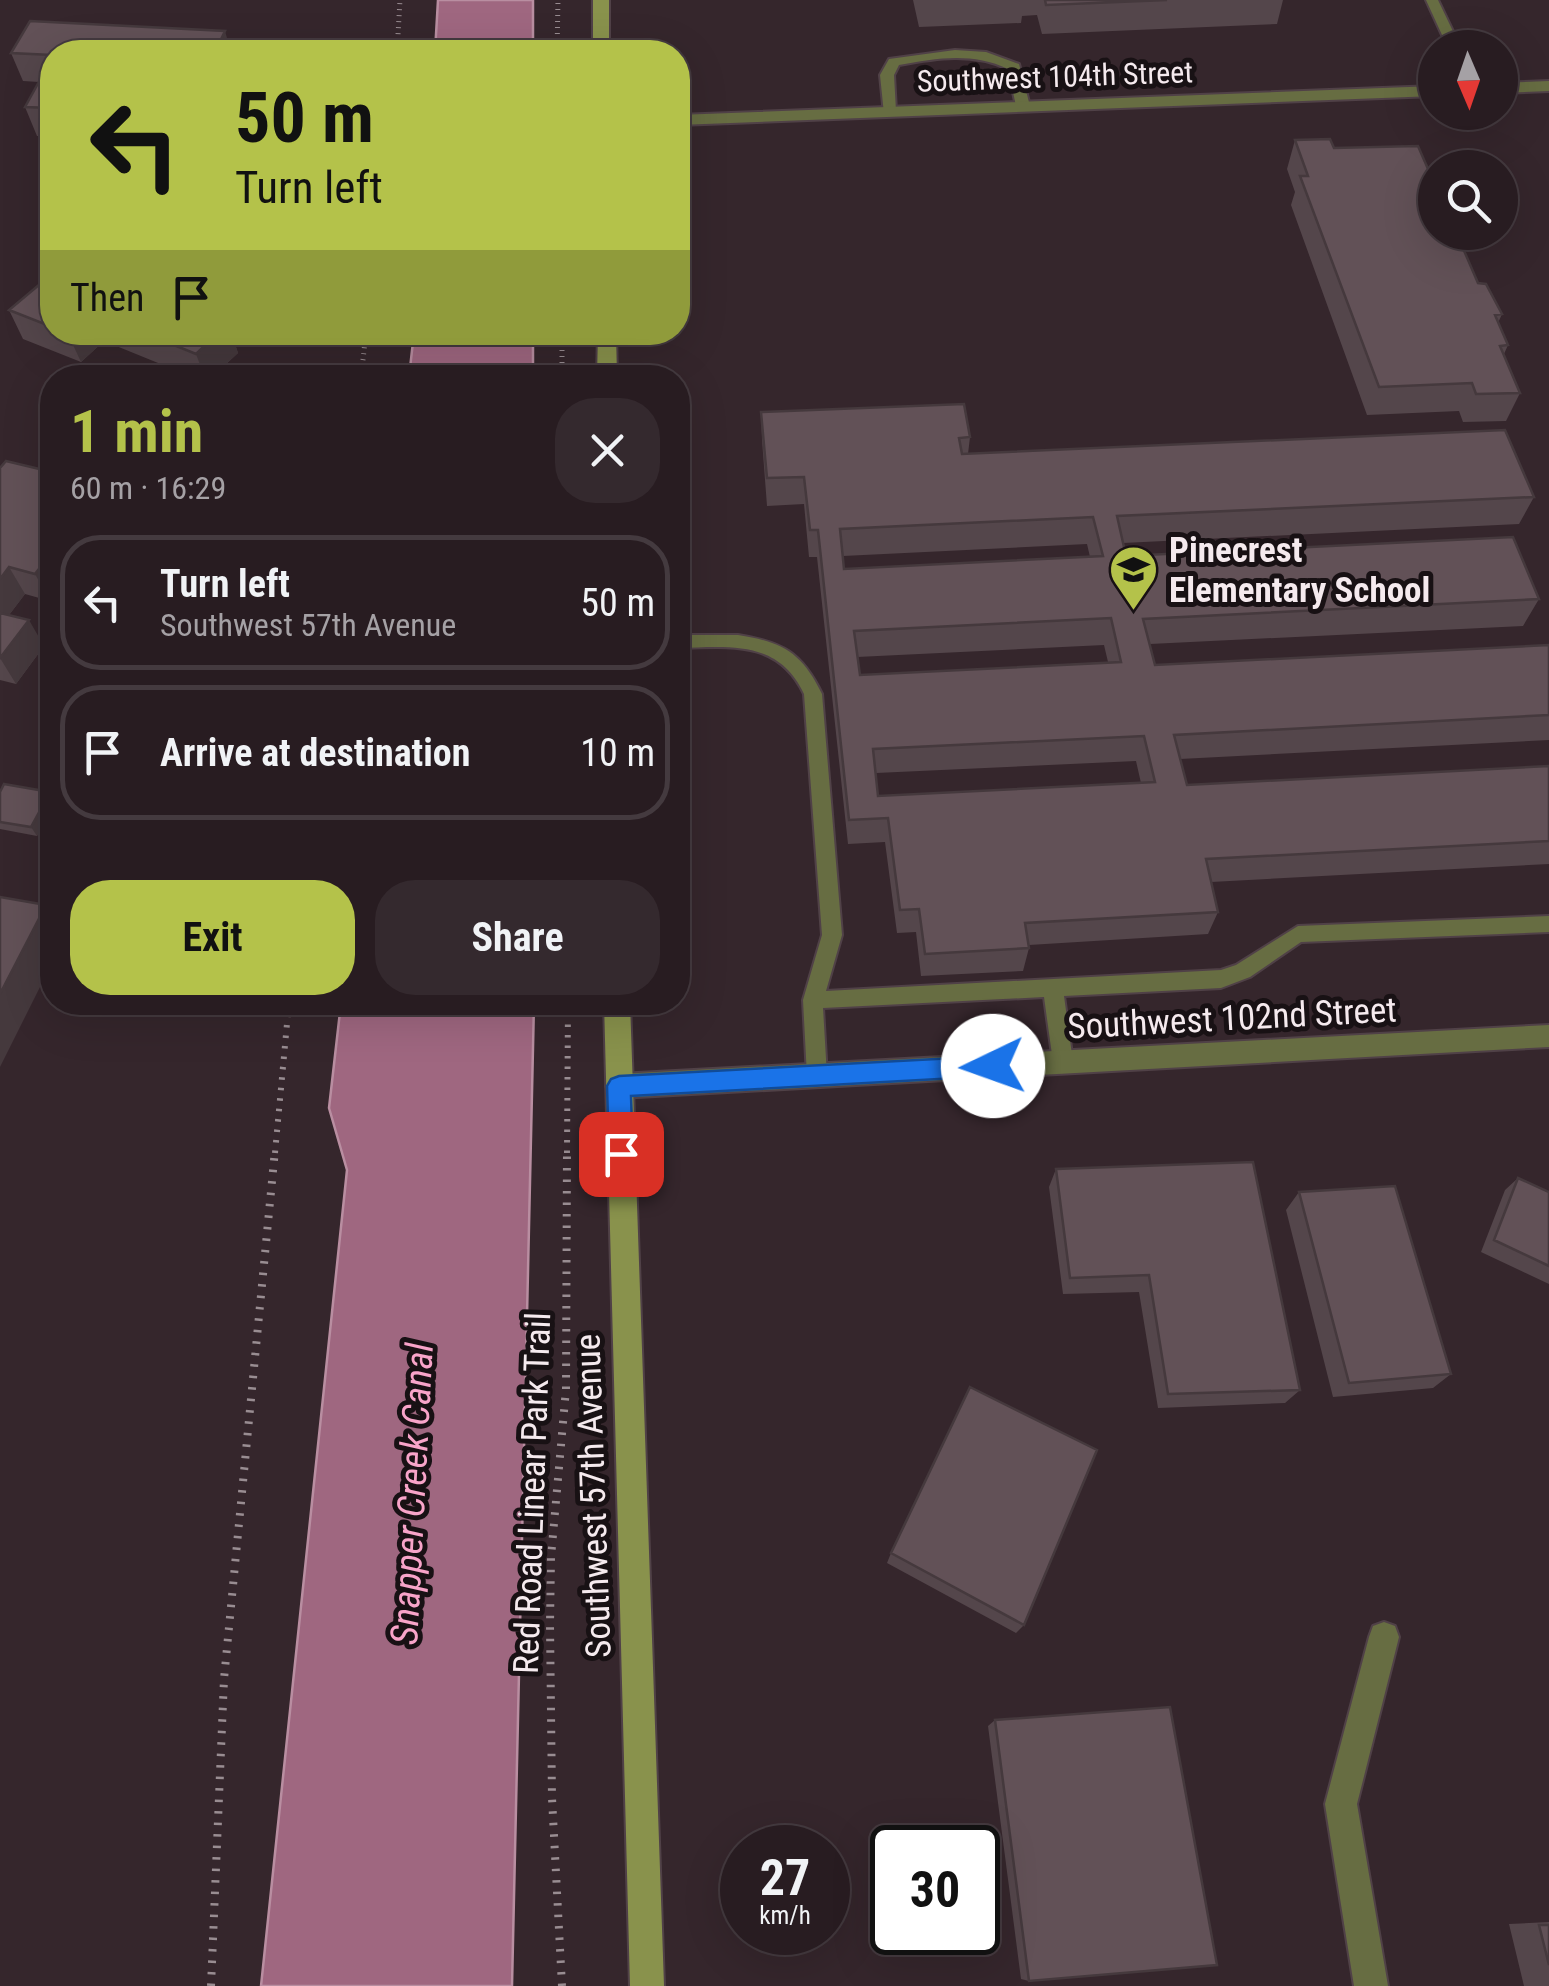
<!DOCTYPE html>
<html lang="en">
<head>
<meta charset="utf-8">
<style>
  :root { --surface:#281c21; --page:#34292e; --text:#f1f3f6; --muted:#a5a1a5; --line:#443a3f; --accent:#b4c24a }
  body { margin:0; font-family:"Roboto Condensed",sans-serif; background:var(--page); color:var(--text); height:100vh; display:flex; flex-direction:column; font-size:38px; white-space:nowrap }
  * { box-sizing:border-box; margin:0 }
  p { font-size:32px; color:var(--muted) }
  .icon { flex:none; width:55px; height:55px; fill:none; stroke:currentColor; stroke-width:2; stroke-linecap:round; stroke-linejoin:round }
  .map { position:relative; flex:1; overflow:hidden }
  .details { position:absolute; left:40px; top:365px; width:650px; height:650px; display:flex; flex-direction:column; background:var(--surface); border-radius:40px; box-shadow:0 10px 40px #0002,0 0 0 2px var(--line) }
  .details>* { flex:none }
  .hud { position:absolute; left:40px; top:40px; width:650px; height:305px; border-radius:40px; box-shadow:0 10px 40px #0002,0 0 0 2px var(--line); background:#b4c24a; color:#111; overflow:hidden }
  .needle { width:65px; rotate:178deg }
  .tools { position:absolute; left:1418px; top:30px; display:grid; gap:20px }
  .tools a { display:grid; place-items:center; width:100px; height:100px; border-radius:50%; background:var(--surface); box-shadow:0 10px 40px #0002,0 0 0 2px var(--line); font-size:50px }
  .speed { position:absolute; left:720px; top:1825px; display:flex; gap:20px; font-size:50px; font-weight:700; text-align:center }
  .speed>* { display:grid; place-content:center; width:130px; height:130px; border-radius:50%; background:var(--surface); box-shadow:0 10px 40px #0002,0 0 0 2px var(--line); line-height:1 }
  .speed small { font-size:25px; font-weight:400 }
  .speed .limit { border:5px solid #111; border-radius:15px; background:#fff; color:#111 }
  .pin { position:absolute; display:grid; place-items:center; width:85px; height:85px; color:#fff; margin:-42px; border-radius:20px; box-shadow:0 5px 15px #0006 }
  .me { position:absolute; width:110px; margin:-55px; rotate:267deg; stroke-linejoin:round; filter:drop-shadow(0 0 8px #0008) }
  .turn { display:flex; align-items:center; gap:35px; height:210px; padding:0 30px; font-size:45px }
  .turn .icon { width:130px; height:130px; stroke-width:2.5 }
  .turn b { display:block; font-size:70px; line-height:85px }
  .then { display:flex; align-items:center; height:95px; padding:0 30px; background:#0003; gap:20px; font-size:38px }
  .round { display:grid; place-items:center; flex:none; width:105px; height:105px; border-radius:40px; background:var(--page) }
  .head { display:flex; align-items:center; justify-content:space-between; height:170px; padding:0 30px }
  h1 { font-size:60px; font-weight:700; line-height:75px; color:var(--accent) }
  .primary-button { display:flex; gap:20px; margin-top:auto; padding:20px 30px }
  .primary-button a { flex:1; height:115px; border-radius:40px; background:var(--accent); color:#111; font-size:40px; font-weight:700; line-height:115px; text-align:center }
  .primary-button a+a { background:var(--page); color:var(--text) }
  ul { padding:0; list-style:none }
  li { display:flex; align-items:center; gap:30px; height:135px; margin:0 20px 15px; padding:0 10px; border:5px solid var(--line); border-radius:40px }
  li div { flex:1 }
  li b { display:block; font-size:38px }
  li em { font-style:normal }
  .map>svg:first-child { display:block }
  .water { fill:#9f6780; stroke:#b98ea1; stroke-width:2.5 }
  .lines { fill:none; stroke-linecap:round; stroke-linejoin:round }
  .service-casing { stroke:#504147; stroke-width:4 }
  .minor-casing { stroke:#504147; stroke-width:4 }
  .tertiary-casing { stroke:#504147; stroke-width:4 }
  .secondary-casing { stroke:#504147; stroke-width:4 }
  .path-far2 { stroke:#998d92; stroke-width:5; stroke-dasharray:1 5; stroke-linecap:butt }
  .path-far1 { stroke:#998d92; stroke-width:6; stroke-dasharray:2.5 8; stroke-linecap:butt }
  .path { stroke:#998d92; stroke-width:8; stroke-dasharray:2.5 9; stroke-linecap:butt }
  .service { fill:#676d42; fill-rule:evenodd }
  .minor { fill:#676d42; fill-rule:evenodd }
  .tertiary { fill:#676d42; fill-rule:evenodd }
  .secondary { fill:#89924c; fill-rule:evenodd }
  .wall { fill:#54464b; fill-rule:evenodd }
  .shaded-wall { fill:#45393d }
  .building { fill:#625157; stroke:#45393d; stroke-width:2.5; fill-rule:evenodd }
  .route { fill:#1a73e8; stroke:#114b97; stroke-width:2.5 }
  .labels { text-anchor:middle; stroke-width:10; stroke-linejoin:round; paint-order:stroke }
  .far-street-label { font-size:30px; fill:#f5eaee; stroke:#181114 }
  .poi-label { font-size:35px; font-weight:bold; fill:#f5eaee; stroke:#181114; text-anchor:start }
  .street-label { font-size:35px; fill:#f5eaee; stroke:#181114 }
  .water-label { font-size:38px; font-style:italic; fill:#f8a4c9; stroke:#181114 }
</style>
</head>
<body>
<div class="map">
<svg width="1549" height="1986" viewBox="0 0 1549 1986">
  <rect width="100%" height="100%" fill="#35262c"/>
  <path class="water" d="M438,0H533V52H435Z
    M414,333H533V377H409Z
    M341,1003H534L512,1986H261L347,1170L329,1108Z"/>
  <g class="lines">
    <defs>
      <path id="service" d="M1426,0H1438L1461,48H1448Z
        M955,50L986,52L1019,64L1030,106L1028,109L1016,106L1008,69C973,52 936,58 899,65L894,75L896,111L884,114L880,75L889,59Z
        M738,635C783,642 802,653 822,694L842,935L826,991L1221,970L1236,965L1298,926L1549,916V932L1301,942L1250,977L1221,988L1064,996L1073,1062L1070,1068L1063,1071L1056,1068L1053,1062L1044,997L823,1008L827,1076L824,1083L817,1085L810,1083L807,1076L803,1000L822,935L804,694C778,639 729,647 678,648V635Z"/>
      <path id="minor" d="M1549,1025V1047L619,1098L610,1094L606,1086L610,1078L619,1074Z
        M1384,1622L1395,1626L1399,1637L1357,1804L1388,1986H1354L1325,1804L1369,1637L1373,1626Z"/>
      <path id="tertiary" d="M1549,81V91L1500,93V83Z
        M1435,86V96L678,125V115Z"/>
      <path id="secondary" d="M593,0H609V52H593Z
        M598,332H616L617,378H597Z
        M604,1002H630L664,1986H630Z"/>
    </defs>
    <use href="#service" class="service-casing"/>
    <use href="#minor" class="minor-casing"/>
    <use href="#tertiary" class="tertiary-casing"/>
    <use href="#secondary" class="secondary-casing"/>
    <path class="path-far2" d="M397,52L400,0
      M557,52L558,0
      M562,332V378
      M361,378L366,332"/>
    <path class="path-far1" d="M275,1153L289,1002
      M567,1153L568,1002"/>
    <path class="path" d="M211,1986L224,1679L275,1150
      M562,1986L552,1798L550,1625L551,1557L566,1389L567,1150"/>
    <use href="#service" class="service"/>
    <use href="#minor" class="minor"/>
    <use href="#tertiary" class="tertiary"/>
    <use href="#secondary" class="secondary"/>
  </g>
  <path class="wall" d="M913,0H1283L1277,24L1042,34L1037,15L1022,16L1021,23L919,27Z
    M52,52V136H37L25,107L39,82L23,81L11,53Z
    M1295,140L1334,148L1478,283L1502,314L1498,323L1508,345L1504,354L1520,393L1506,421L1463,422L1459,411L1367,415L1291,205L1295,192L1287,169Z
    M52,274V332H231L238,353L211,378H195L104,341L81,362L23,339L9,310Z
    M761,412L970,437L968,454L1534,497L1519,524L1123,543L1126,556L1539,599L1523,626L1150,644L1155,665L1549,645V740L1180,759L1187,785L1549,766V864L1211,882L1218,912L1208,934L1029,945V948L1023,971L921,976L916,932L897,933L885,842L848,844L817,557H809L804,504L767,506L762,440ZM1087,544L1090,557L844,569L843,556ZM1104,645L1108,662L860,675L857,657ZM1136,761L1141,783L878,796L876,773Z
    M0,468L50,601L25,594L9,615L44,646L16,684L0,680Z
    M0,792L52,796V806L37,836L0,829Z
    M1056,1169L1300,1390L1285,1403L1158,1408L1139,1292L1063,1294L1049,1187Z
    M1518,1178L1549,1192V1284L1481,1252L1505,1190Z
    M1299,1192L1451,1374L1433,1388L1333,1397L1286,1210Z
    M891,1553L1024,1625L1016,1633L887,1563Z
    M995,1720L1029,1981L1021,1979L988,1726Z
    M1549,1922V1986H1524L1509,1924Z"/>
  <path class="shaded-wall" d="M225,31L231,52H215Z
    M69,332H100L104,341L81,362L68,334Z
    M219,332H231L238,353L211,378H205L196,354Z
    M52,552V598L50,601L35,574Z
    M9,567L25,594L0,627V579Z
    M29,620L44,646L16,684L0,658Z
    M50,792L52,796V806L37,836L31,827Z
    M46,905L52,914V963L0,1067V994Z"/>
  <path class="building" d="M1045,0H1167L1046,5Z
    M30,21L225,31L215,52H52V55L11,53Z
    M52,58V108L25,107Z
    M1330,139L1334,148L1418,146L1435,185V232H1456L1478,283L1486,284L1502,314L1495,315L1508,345L1500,346L1520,393L1476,394L1472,383L1379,387L1300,176H1308L1295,140Z
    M52,274V327L9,310Z
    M142,332H219L196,354Z
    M964,404L970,437L959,438L962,454L1505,430L1534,497L1117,516L1126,556L1513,537L1539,599L1143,619L1155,665L1549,645V715L1174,735L1187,785L1549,766V841L1206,859L1218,912L1025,923L1029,948L925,954L919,909L900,910L888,818L849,820L818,530H810L804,477L767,478L761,412ZM1093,517L1103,556L844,569L840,529ZM1111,618L1121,662L860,675L854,631ZM1144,736L1155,782L878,796L873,749Z
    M6,461L52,472V552L35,574L9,567L0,579V468Z
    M0,613L29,620L0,658Z
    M4,784L50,792L31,827L0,822V792Z
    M0,897L46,905L0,994Z
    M1253,1162L1300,1390L1168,1394L1149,1275L1070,1278L1056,1169Z
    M1518,1178L1549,1192V1266L1494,1240Z
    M1395,1186L1451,1374L1349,1383L1299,1192Z
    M970,1387L1097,1450L1024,1625L891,1553Z
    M1170,1707L1217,1965L1029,1981L995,1720Z
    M1539,1925H1549V1965Z"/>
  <path class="route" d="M993,1056L1001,1059L1005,1066L1001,1073L993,1076L631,1096L633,1154L629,1162L621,1165L612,1162L609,1154L607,1086L611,1079L619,1076Z"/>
  <defs>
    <symbol id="school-pin" viewBox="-11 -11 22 30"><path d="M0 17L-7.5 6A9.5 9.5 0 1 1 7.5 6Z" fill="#b4c24a" stroke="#181114"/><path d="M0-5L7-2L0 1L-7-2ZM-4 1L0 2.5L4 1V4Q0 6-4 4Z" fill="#111"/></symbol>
  </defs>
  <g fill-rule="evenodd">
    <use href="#school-pin" x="1106" y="542" width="55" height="75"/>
  </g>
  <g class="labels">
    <g class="far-street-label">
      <text transform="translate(1055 77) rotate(-2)" y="10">Southwest 104th Street</text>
    </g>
    <g class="poi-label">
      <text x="1169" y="562">Pinecrest<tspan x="1169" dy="40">Elementary School</tspan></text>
    </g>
    <g class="street-label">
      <text transform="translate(1232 1018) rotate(-3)" y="12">Southwest 102nd Street</text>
      <text transform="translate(532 1493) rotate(-88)" y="12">Red Road Linear Park Trail</text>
      <text transform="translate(593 1496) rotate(-92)" y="12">Southwest 57th Avenue</text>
    </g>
    <g class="water-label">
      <text transform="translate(412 1494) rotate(-87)" y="13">Snapper Creek Canal</text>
    </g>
  </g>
</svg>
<div class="tools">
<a><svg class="needle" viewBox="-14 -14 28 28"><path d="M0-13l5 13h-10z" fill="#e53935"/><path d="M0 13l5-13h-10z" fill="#a5a1a5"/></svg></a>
<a><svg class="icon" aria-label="search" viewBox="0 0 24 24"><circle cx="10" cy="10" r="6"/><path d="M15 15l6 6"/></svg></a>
</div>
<div class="speed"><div>27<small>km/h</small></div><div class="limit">30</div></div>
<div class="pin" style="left:621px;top:1154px;background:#d93025"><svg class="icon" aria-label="arrive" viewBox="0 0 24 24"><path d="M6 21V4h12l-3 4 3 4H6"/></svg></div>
<svg class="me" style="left:993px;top:1066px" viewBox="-20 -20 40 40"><circle r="19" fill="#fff"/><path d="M0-13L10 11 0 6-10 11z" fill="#1a73e8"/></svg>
<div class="hud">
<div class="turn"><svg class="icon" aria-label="left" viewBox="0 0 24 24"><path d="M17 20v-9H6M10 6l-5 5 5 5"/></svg><div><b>50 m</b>Turn left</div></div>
<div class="then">Then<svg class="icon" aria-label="arrive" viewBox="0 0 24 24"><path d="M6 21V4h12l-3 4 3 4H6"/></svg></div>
</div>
<section class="details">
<div class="head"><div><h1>1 min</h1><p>60 m · 16:29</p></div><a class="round"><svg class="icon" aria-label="close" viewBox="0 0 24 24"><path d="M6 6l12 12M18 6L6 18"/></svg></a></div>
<ul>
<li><svg class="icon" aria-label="left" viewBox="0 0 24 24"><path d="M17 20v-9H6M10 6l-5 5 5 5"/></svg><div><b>Turn left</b><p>Southwest 57th Avenue</p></div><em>50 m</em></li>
<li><svg class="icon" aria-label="arrive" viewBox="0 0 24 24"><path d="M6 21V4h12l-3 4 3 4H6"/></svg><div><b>Arrive at destination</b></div><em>10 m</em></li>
</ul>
<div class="primary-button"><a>Exit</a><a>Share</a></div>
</section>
</div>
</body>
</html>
